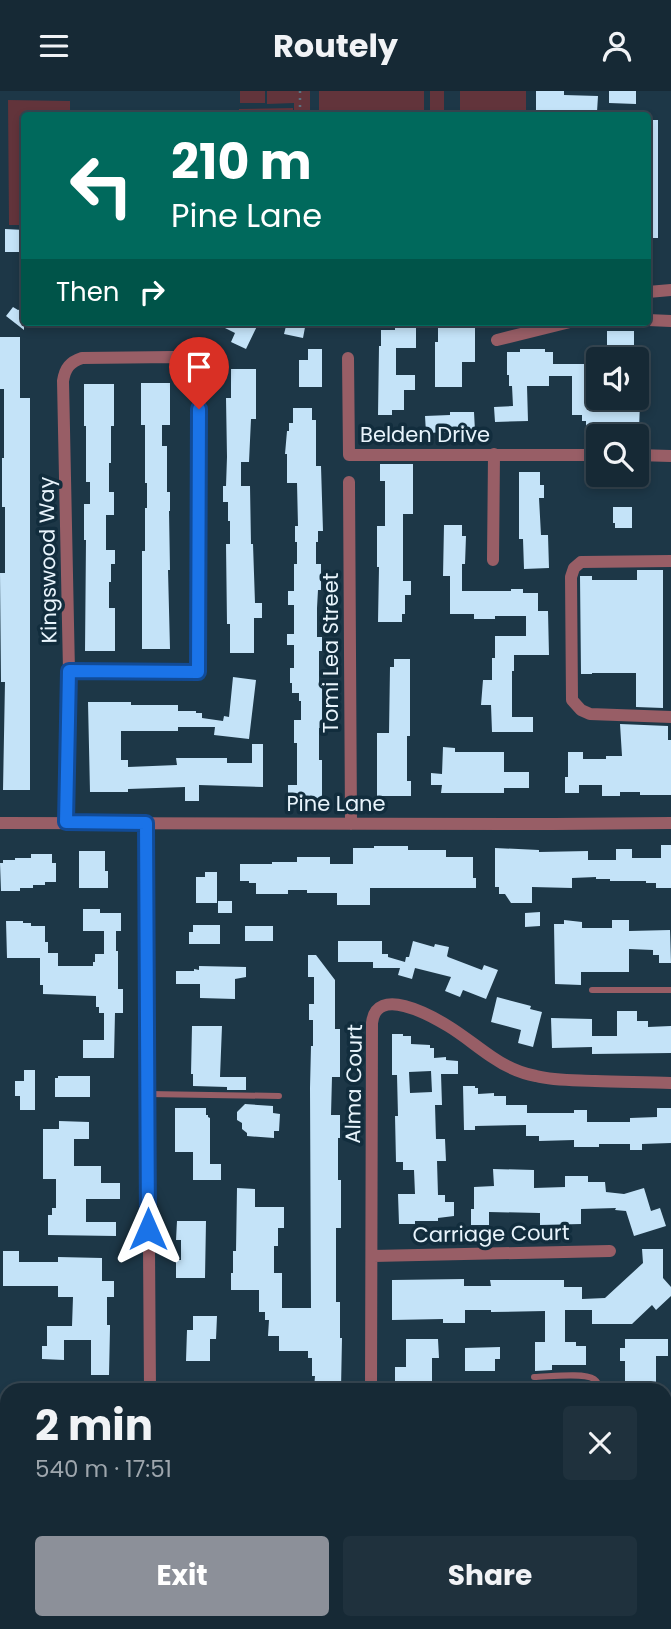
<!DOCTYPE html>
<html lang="en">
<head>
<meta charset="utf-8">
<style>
  :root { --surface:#162935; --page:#1f313d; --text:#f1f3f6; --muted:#9ea6ad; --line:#354550; --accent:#8c9099 }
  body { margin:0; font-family:Poppins,sans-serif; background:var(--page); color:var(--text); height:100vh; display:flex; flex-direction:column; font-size:26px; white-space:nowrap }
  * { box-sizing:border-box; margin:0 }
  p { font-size:23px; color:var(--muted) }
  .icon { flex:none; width:38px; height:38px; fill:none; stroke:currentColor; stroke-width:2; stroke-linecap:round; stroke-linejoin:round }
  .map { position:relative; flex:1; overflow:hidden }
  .panel { position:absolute; left:0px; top:1292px; width:672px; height:247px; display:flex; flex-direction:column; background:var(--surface); border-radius:21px 21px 0 0; box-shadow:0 4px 10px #0003,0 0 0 2px var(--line) }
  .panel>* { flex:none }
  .hud { position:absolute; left:21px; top:21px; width:630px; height:214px; border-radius:7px; box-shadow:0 4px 10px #0003,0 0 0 2px var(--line); background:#00695c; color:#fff; overflow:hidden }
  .tools { position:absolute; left:586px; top:256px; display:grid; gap:14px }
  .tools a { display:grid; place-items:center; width:63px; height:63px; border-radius:7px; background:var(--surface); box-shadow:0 4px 10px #0003,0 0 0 2px var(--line); font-size:35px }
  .pin { position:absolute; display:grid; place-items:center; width:60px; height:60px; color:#fff; margin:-72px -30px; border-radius:50% 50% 50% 0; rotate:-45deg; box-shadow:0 0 7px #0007 }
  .pin .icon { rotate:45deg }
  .me { position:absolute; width:77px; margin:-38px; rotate:0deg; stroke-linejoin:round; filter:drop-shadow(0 0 5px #0008) }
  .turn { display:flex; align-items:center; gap:24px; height:147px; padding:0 35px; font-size:32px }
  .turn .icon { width:91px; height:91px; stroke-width:2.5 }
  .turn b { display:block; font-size:49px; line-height:60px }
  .then { display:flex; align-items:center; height:66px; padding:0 35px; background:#0003; gap:14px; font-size:26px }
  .round { display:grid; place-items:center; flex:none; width:74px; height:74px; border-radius:7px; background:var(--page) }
  .overview { display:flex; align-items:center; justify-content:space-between; height:119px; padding:0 35px }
  h1 { font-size:42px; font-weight:700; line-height:52px }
  .primary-button { display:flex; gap:14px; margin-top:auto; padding:14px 35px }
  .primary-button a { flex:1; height:80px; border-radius:7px; background:var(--accent); color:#fff; font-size:28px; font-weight:700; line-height:80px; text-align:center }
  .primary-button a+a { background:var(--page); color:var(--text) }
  header { display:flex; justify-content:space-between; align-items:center; height:91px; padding:0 35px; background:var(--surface); font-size:32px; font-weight:700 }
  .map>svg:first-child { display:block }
  .green { fill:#62343b }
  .building { fill:#c4e3f8; fill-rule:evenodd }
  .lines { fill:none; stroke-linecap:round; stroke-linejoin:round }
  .path { stroke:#5c717f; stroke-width:2.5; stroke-dasharray:2 5; stroke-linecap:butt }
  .lane { stroke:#985e66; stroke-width:6 }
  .street { stroke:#985e66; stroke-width:12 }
  .route-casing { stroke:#114b97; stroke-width:18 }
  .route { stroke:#1a73e8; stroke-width:12 }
  .labels { text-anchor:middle; stroke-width:7; stroke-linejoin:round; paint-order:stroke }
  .street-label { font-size:21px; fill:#e8f4fc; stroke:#122d3d }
</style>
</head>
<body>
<header><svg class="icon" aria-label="menu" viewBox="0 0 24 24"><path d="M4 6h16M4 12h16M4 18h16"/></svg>Routely<svg class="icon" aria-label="person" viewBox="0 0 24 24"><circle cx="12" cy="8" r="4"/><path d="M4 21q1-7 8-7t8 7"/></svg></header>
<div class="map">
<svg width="671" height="1538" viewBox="0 0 671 1538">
  <rect width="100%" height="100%" fill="#1d3747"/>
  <path class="green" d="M240,0H265V12H240Z
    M267,0H310V24H294V12L267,13Z
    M319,0H424V24H319Z
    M430,0H444V24H430Z
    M460,0H526V24H460Z
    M8,9L70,10V24H24V134H9Z
    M293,17V24H239V18Z"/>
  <path class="building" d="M536,0H564V4L598,5L597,21L564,20V24H536Z
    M609,0H636V13L609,12Z
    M648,29H658V147H648Z
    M5,138L24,139V161H5Z
    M13,216L18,219L24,217V239L6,225Z
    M213,231H259L246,258L231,251L235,242Z
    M287,231H306L303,247L284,243Z
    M395,231H416V257H396V284H415V299H404V319H392V324H378L379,255H381V239H395Z
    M438,231H475V271H462V296H435V251H438Z
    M607,240H634V263H632V265H629V268H607Z
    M0,246H20V307H30V699H3L5,591H1L0,482H5V416H2V367H4V298H0Z
    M308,258H322V296H299V269H308Z
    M520,258H545V261H553V273H585V276H596V291H588V316H613V311H640L639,339H633V342H608V337H586V330H582V324H572V285H549V295H527L528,330L495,331L494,316L513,315L512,295H509V284H507V261H520Z
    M231,278H256V328H251L249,371H241V395H250L251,453H253L255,512H262V527H254V562H230V533H227L226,453H230V430H228V411H223V395H226L227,366L226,307H231Z
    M141,292H170V334H162V355H167V401H170V420H169L170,479H168L170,558H142V460H145V417H147V392H145V334H141Z
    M84,293H114V335H111V372H109V401H114V424H106V459H115V473H111V491H109V517H115V560H85L86,449H84V413H90V391H86V335H84Z
    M293,317H312V329H316V375H321L323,440H318V451H316V473H321V499H318L317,517V546H322V560H319V594H322V637H319V669H322V709H288V694H297V652H294V629H301V610H299V602H292V592H290V577H294V554H287V543H294V514H288V500H294V473H297V451H295V435H298L297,392H287V363H285L287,340H289V332H293Z
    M450,321H474L475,340L426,342L425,325L450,324Z
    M380,373H413V423H403V490H411V504H405V523H402V531H378L379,476H377V435H385V390H380Z
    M519,381H540V394H544V407H539L541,444H548L549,477L524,478L523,448H519Z
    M613,416H632V437H615V432H613Z
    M444,434H462V445H466L465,473H462V500H511V498H523V502H538V520H548L549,564H514V580H512V626H533V641H492L491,614H481L483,589H492V567H495V545H526V525H495V528H474V523H450V485H443Z
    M637,479H663V617L636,616V582H592V583H581L580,485H592V489H637Z
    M394,568H410V645H407V690H411V705H377V642H389L390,576H394Z
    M233,586L256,589L249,648L214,644L215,636H178V640H121V669H128V676L177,674L176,667H227V672H252V653H263V696L199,694V710H185V696L128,698V701H90L88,611H131V614H178V620H196V622H202V627L223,630L224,625L229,626Z
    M620,633L668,635V649H671V704H640V701H620V705H602V694H579V702H565V686H568V661H583V668H606V665H622Z
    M443,656L455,657V661H504V681H529V697H504V702H441L442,694H431V682L442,683Z
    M661,754H671V797H656V792H646V790H610V788H596V786L572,787V797L532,796V812H511L505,803H499V796H495V757L539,759V761L588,760V769H616V758H632V767H661Z
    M374,755H408V759H446V766H473V787H476V797H370V814H337V802H307V799H288V803H256V792H249V790H240V773H272V771H297V766H330V773H353V757H374Z
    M79,760H105V780H108V797H79Z
    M31,763H52V772H56V791H45V794H33V797H20V800H1L0,772H3V769H15V767H31Z
    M205,781H217V812H196V786H205Z
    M218,810H232V822H218Z
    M83,818H100V822H121V840H116V860H118V898H123V922H115L114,967H83V949H104V922H99V916H96V905L43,903V894H40V867H7L6,830H23V832H31V835H45V851H48V862H58V875H93V871H95V863H104V840H83Z
    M540,821V835L525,836V822Z
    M564,829L582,831V837H612V829H629V840L670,839L671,872H659V864H653V859L629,858V881H581V894L555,893L554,833H564Z
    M193,834H220V853H189V841H193Z
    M245,835H273V850H245Z
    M338,850H382V863H388V866L405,871L406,866H409L413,850L434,856L435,853L449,856L447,865L448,866L482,879L484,874L498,879L486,908L463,899L460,906L445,900L451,886L415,877L412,888L398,884L400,877H373V871H338Z
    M308,864H316L335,889V938H340V986H332L331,1024H340V1047H338V1089H341V1137H336V1211H340V1247H342L341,1298H314L315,1285H312V1267H308V1260H279V1245H268L269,1229H265V1221H259V1199H231V1182H233V1160H236L237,1097L255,1098V1116H284V1137H278V1155H274V1182H282V1217H311L310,997L311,955H313V929H309V913H314V886H308Z
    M199,875L246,876V886L235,888V908L200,907V893H176V880H194V878L199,879Z
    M497,906L531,915L530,918L542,921L533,956L518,952L521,939L491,931Z
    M617,920H637V930H648V936L671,935V962L592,963V956L552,957L551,927L592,928V945H617Z
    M192,935H222L220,986H246V999H227V996L193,995V983H191Z
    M392,943H403V945H411V953L430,954V957H434V967L446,966V969L458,970V983H441L442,1014H435L436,1048H445L446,1070H437L438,1104H445V1111H454V1125L438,1127V1130H415V1133H399L398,1103H415L414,1079H403V1071H396L395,1025H398L397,984H392ZM431,980L432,1001L410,1002L409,981Z
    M24,979H35V1019H20V1005H15V990H24Z
    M58,985H90V1006H55V987H58Z
    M463,995H475V997H478V1003L494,1002V1005H506V1014H527V1022H574V1019H587V1031H630V1027L657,1026V1017H671V1052L642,1053V1059H630V1053H599V1056H574V1049L539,1050V1045H526V1034L475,1035V1039H464Z
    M245,1013L273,1015V1022L280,1023L279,1040H274V1047L247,1045V1042L242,1038V1032L237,1029V1021Z
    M175,1017H206V1024H208V1026L210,1027V1073H221V1089H193V1061H175Z
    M59,1030L89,1031V1048H74V1075H101V1092H120V1108H86V1131H116V1145L48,1144V1124H52V1117H56V1088H43V1038H59Z
    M493,1078L534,1079V1097L565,1096V1085H588V1091H605L606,1101L624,1103L644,1097L651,1120L660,1117L666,1135L634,1145L626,1120L615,1119L616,1117L581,1118V1133L540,1134V1122L489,1121V1134H471V1118H474V1096L494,1095Z
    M177,1130H206L205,1187H176V1169H181V1149H176Z
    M642,1158H663V1187L671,1196V1205L656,1219L652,1214L632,1233H592V1219H565V1251H576V1255H586V1274H552V1279L535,1280V1251H545V1220L491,1221V1219H465V1232H443V1228L392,1229V1189L464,1188V1195H491L490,1189H564V1196H582V1208L605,1207L643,1172Z
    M3,1160H19V1171H58V1166L102,1167V1190H114V1206H107V1234H110V1237L109,1284H91V1249H64V1269L42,1268V1255H47V1235H72L73,1206H58V1195H3Z
    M193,1225H217L216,1248H210V1270H186L187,1239H193Z
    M406,1248H438L439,1267H432V1293H395V1276H406Z
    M625,1248H668V1265H656V1293H642V1296H625V1270H620V1257H625Z
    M500,1256V1268H495V1280H465V1257Z
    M552,1291V1298H535V1292Z"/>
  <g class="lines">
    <path class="path" d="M300,0V24"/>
    <path class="lane" d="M592,899H671
      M148,1003L279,1005
      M534,1286C547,1286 584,1281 594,1288C598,1291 599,1294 600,1298"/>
    <path class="street" d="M648,201L671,199
      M648,229L671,230
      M497,249L570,231
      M348,267L349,364H598
      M637,364L671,365
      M349,391L351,733
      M493,469L494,363
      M671,470L581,471L574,477L571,486L572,609L581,619L590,623L671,626
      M66,731L69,580L63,290C65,277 70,271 82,267L174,266C191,270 195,275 199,291L198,581L69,580
      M0,732L554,733L671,732
      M146,732L150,1298
      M373,1165L610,1160
      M371,1298L372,932C376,894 430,924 448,935C463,944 477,956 492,966C505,975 520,982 536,985C555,990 576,989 595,990C621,991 646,991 671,992
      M665,1423H671
      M0,1503H7
      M151,1531V1538"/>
  </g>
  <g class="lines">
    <defs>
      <path id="route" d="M148,1138L146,732L66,731L69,580L198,581L199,318"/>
    </defs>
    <use href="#route" class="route-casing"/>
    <use href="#route" class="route"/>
  </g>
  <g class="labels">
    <g class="street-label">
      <text x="425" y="351">Belden Drive</text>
      <text transform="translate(48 469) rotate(-91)" y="7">Kingswood Way</text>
      <text transform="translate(331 562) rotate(-90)" y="7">Tomi Lea Street</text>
      <text x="336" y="720">Pine Lane</text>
      <text transform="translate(354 993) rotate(-89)" y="7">Alma Court</text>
      <text transform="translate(491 1143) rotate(-1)" y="7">Carriage Court</text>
    </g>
  </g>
</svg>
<div class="tools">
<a><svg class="icon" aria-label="sound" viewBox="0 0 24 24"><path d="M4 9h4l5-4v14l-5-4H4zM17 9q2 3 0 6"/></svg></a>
<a><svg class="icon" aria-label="search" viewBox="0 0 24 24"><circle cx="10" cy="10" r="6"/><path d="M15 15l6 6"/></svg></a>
</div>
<div class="pin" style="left:199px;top:318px;background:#d93025"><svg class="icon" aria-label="arrive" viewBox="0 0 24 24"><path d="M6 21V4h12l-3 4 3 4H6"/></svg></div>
<svg class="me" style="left:148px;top:1138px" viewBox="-20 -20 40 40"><path d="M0-17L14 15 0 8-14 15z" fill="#1a73e8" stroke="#fff" stroke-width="4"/></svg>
<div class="hud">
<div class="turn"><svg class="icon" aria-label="left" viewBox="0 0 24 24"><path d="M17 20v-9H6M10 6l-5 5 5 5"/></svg><div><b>210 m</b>Pine Lane</div></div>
<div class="then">Then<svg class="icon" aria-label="right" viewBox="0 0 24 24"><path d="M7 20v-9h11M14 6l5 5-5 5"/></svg></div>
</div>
<section class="panel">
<div class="overview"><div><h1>2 min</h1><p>540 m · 17:51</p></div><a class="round"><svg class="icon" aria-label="close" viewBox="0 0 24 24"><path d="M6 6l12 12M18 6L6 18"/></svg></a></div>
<div class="primary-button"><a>Exit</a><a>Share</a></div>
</section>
</div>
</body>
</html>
